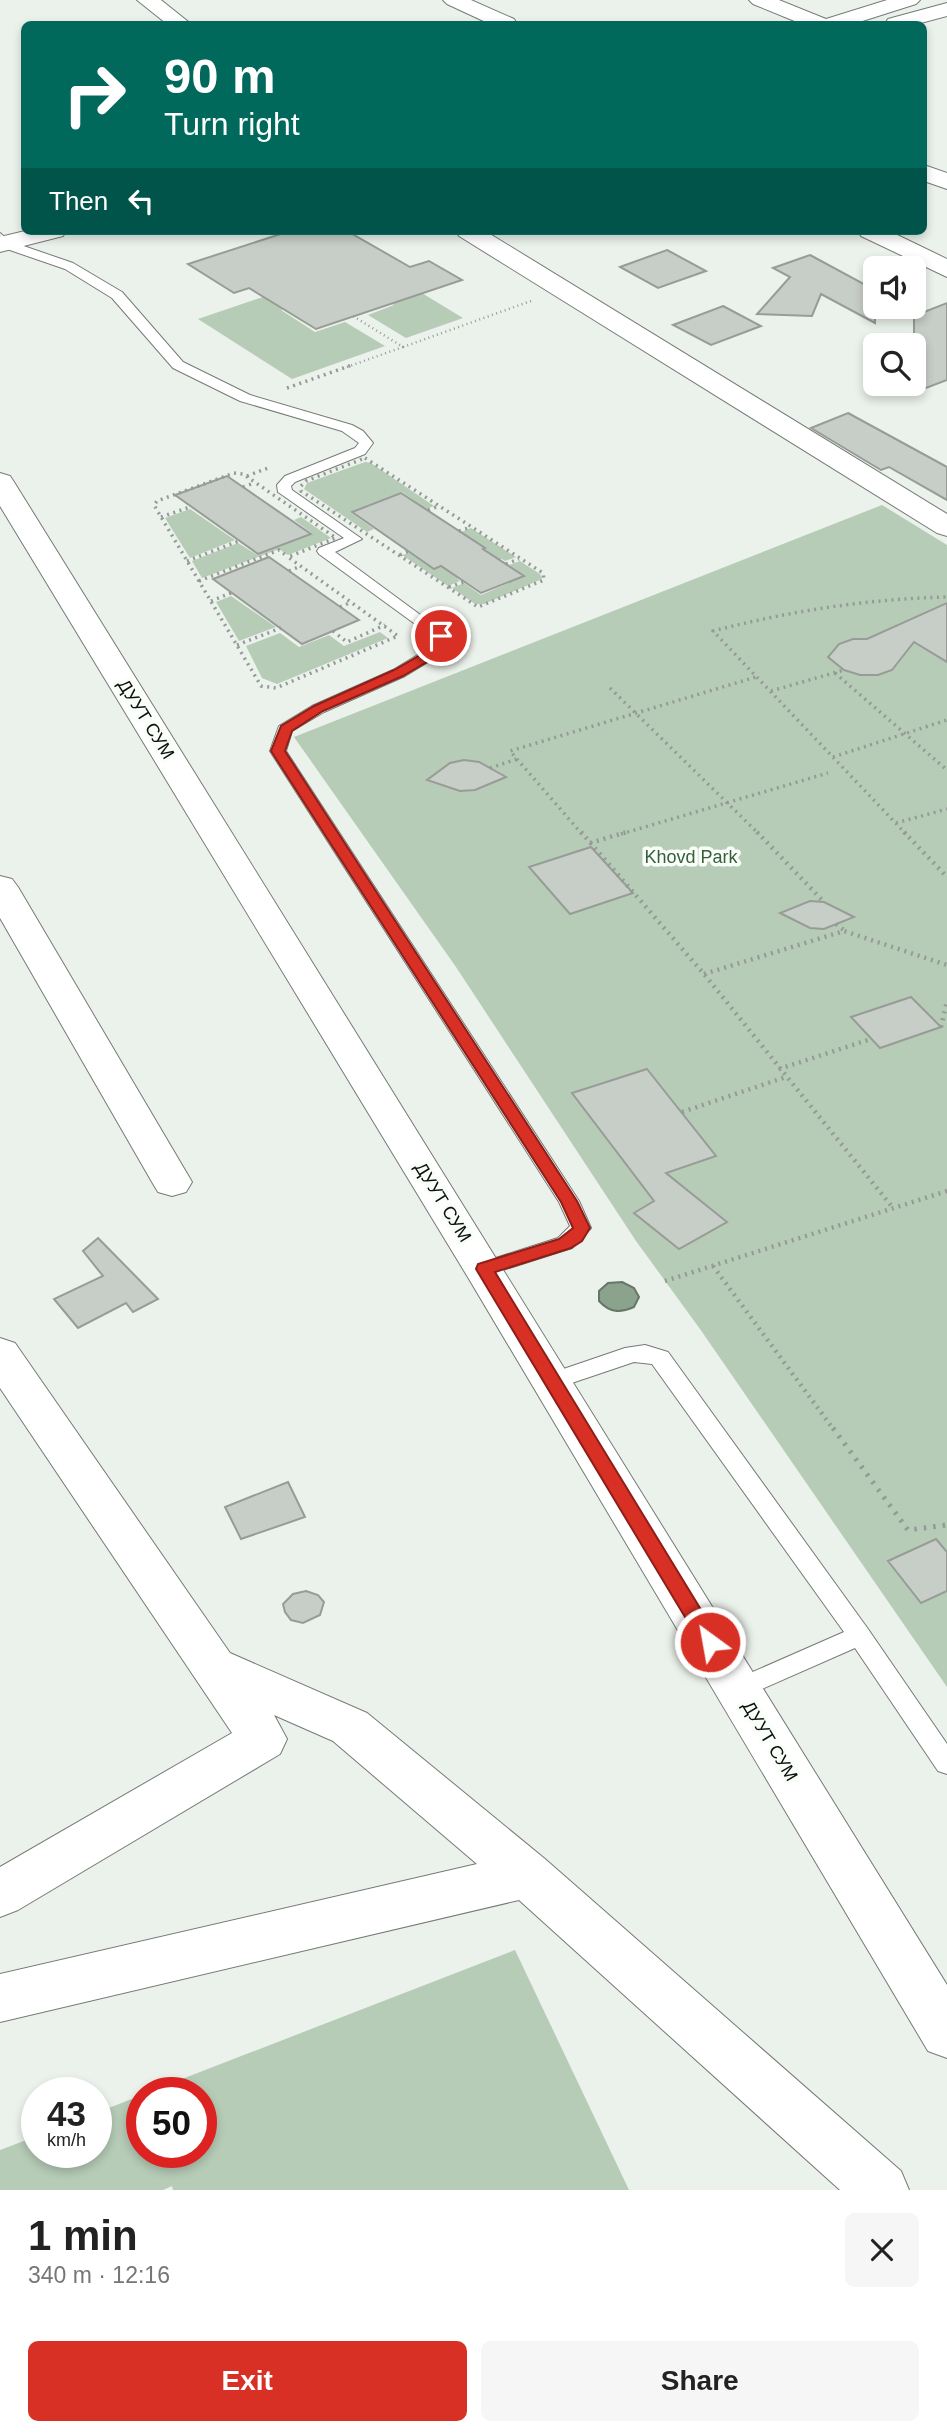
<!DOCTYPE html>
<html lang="en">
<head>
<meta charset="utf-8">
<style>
  :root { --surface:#fff; --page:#f6f6f6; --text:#222; --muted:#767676; --accent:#d93025 }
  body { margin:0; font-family:Arial,sans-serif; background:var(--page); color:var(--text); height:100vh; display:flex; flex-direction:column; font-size:26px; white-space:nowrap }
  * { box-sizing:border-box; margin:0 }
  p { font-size:23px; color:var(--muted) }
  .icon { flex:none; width:38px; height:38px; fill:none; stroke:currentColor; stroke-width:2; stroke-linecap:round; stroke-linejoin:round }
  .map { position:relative; height:2190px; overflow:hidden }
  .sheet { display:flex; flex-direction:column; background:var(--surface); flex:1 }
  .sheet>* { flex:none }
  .guide { position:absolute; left:21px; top:21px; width:906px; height:214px; border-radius:10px; box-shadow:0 4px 10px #0003; background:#00695c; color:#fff; overflow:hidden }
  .buttons { position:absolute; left:863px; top:256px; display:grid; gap:14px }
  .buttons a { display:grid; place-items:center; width:63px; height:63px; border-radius:10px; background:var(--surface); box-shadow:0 4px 10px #0003; font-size:35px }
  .speed { position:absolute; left:21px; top:2077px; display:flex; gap:14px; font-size:35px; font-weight:700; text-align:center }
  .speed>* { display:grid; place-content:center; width:91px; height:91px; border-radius:50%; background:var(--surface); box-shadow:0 4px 10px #0003; line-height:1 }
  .speed small { font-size:18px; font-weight:400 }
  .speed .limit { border:10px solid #d22; background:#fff; color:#111 }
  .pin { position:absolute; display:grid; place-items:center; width:60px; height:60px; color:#fff; margin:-30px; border:4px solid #fff; border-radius:50%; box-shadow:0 2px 7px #0007 }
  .me { position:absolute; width:77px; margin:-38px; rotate:328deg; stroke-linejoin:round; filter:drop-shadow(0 0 5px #0008) }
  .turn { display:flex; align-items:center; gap:24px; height:147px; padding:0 28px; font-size:32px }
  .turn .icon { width:91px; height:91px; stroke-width:2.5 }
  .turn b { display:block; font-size:49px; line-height:60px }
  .then { display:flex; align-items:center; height:66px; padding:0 28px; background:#0003; gap:14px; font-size:26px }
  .round { display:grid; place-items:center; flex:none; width:74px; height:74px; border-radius:10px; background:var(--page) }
  .headline { display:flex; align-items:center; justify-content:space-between; height:119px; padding:0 28px }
  h1 { font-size:42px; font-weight:700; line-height:52px }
  .primary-button { display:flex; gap:14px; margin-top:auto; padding:14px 28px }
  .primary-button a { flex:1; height:80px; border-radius:10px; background:var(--accent); color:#fff; font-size:28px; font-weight:700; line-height:80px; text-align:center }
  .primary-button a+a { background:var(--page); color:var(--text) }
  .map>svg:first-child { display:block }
  .green { fill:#b6ccb7 }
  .water { fill:#8ba38c; stroke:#657766; stroke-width:2 }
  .building { fill:#c7cdc7; stroke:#979c97; stroke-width:2 }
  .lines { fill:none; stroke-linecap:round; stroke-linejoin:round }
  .lane-casing { stroke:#767b76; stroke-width:2 }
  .street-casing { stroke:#767b76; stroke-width:2 }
  .secondary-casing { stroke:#767b76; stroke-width:2 }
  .path-far3 { stroke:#959a96; stroke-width:2.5; stroke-dasharray:1 3.5; stroke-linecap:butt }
  .path-far2 { stroke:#959a96; stroke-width:3.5; stroke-dasharray:2 4.5; stroke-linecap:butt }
  .path-far1 { stroke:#959a96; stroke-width:4.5; stroke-dasharray:2 5; stroke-linecap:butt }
  .path { stroke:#959a96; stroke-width:5; stroke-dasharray:2.5 7; stroke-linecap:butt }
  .lane { fill:#fff; fill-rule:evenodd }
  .street { fill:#fff; fill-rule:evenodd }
  .secondary { fill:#fff; fill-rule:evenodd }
  .route { fill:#d93025; stroke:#8d1f18; stroke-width:2 }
  .labels { text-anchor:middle; stroke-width:7; stroke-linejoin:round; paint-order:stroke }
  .street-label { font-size:18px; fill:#0d0f0e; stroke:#f9fef9 }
  .park-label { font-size:18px; fill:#365e3b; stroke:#f9fef9 }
</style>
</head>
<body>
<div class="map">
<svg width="947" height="2190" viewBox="0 0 947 2190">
  <rect width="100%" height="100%" fill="#ebf1eb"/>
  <path class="green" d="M369,261L463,318L406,338L368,315L394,305L359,284L281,310L315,332L345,322L385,346L292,379L198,319Z
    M365,462L371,463L434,506L426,509L402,492L350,512L374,529L367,532L304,489L307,483Z
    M882,505L947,545V1687L700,1329L636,1241L456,967L294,737Z
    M190,509L235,540L190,558L165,518Z
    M301,517L331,538L288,555L279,549L202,578L192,561L238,543L257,555L313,534L294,520Z
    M471,528L516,557L505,561L502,559L457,578L460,581L448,586L402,555L409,553L434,570L486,549L461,532Z
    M520,561L540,574L542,579L484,604H475L452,588L464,583L481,595L525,576L509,565Z
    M231,596L276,627L239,641L216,602Z
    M380,632L388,638L277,684L262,678L246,646L280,633L299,647L329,635L344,646Z
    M515,1950L629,2190H173L172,2186L163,2190H0V2150L37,2136V2152H96V2113L142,2095V2152H201V2093H146Z"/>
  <path class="water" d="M622,1282L634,1288L639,1297L634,1307C620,1313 610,1313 599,1301V1291L608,1283Z"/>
  <path class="building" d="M290,231H347L410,267L429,261L462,280L316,329L249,288L234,293L188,264Z
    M667,250L706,271L658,288L620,267Z
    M810,255L875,290V323L821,294L812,316L757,314L790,277L773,268Z
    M947,303V380L926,388L914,382V316Z
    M723,306L761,326L711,345L673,325Z
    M848,413L947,467V500L889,467L881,470L811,428Z
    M227,476L243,487L311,534L258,554L175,495Z
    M401,493L485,548L483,549L524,576L481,593L441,566L434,569L352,512Z
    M269,557L359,620L302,644L213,579Z
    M947,603V662L914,642L892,670L878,675H860L844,670L828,657L839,644L853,639H867Z
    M464,760L479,762L506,777L475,790L460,791L427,780L450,763Z
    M591,847L633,893L570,914L529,867Z
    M810,901L824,902L854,917L824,929L810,928L780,913Z
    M911,997L941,1027L880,1048L851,1017Z
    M647,1069L716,1156L666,1173L727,1222L679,1249L634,1213L654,1201L572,1093Z
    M98,1238L158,1299L133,1312L126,1303L78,1328L54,1299L103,1276L83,1251Z
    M288,1482L305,1517L241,1539L225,1507Z
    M936,1539L947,1552V1591L921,1603L888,1561Z
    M306,1591L318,1595L324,1602L320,1615L303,1623L291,1620L285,1612L283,1604L293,1594Z"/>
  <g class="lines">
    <defs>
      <path id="lane" d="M0,233L9,241L73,263L122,292L183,362L250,395L352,425L363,431L373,443L365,454L295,482L291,486L292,490L362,539L335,552L449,636L438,656L405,676L324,712L292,731L286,751L579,1201L591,1228L572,1248L484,1276L477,1274L474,1269L477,1264L558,1238L570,1226L559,1202L270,751L279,726L312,706L393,670L426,650L433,637L319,554L317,551L319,548L344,538L278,492L277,485L285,476L355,448L359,443L342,431L240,401L173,368L112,298L65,269L1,247Z
        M645,1345L668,1352L868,1629L947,1744V1774L938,1771L855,1648L746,1696L738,1699L730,1696L726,1689L730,1682L844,1632L652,1364L634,1362L551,1390L543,1388L540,1382L543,1376L625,1348Z"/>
      <path id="street" d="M137,0H161L191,24H167Z
        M443,0H471L514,19L517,24H490L447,4Z
        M749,0H779L826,19L887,0H920L916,4L853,24H802L753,4Z
        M947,3V16L917,24H885L888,19Z
        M924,165L947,173V189L924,181Z
        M25,231H66L63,236L0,252V237Z
        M456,231H485L947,514V536L937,533L459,236Z
        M858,231H889L947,259V277L861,236Z
        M0,876L12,879L18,887L192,1182L186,1192L172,1196L158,1192L152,1182L0,918Z
        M0,1338L15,1343L230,1653L367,1713L545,1859L901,2171L909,2190H840L519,1900L0,2022V1974L477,1864L333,1741L274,1715L287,1739L280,1754L18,1910L0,1917V1867L232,1733L0,1388Z"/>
      <path id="secondary" d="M0,473L10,476L14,482L947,1985V2058L928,2051L469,1279L0,506Z"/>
    </defs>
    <use href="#lane" class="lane-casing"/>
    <use href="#street" class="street-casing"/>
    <use href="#secondary" class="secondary-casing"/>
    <path class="path-far3" d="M403,347L531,301
      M347,367L403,347L353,316"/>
    <path class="path-far2" d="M287,388L352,365
      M365,458L543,573L544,580L478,607L301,491V486L306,481Z
      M234,473L243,474L336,538L288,557L398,636L276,688L261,686L154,505L157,501Z
      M247,476L268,468
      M243,487L254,483
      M428,510L439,506
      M161,517L190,507
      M459,531L471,527
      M400,555L409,551
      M187,561L239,541
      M506,564L519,559
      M289,571L301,566
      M199,581L279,550L288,557
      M449,587L464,582
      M211,601L231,593
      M340,607L352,602
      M333,631L347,642L385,625
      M237,645L281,628
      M835,673L947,770
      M610,688L759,834
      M771,691L844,670
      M833,757L947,720
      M490,768L517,759
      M896,823L947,809
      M582,834L510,751L756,677
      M621,834L828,773
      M906,834L713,631C790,611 867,599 947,597"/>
    <path class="path-far1" d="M581,832L704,974L893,1208
      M757,832L824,902
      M904,832L947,877
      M590,843L627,832
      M836,924L844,930
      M704,974L844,931L947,965
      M941,1027L947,1001
      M779,1069L871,1039
      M682,1112L786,1077
      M713,1266L834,1430
      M665,1281L947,1191"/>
    <path class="path" d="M833,1428L908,1530L947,1525"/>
    <use href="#lane" class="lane"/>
    <use href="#street" class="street"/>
    <use href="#secondary" class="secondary"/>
  </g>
  <path class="route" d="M441,632L447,636L437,656L403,676L323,711L292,731L285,751L577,1201L590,1228L582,1241L571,1248L495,1272L717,1636L719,1642L717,1647L710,1650L703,1647L476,1269L478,1264L559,1239L573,1228L561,1202L271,751L281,726L314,706L394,670L427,651L436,633Z"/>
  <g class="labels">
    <g class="street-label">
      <text transform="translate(146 719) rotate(58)" y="6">ДУУТ СУМ</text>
      <text transform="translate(443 1202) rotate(58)" y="6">ДУУТ СУМ</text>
      <text transform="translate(770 1741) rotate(59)" y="6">ДУУТ СУМ</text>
    </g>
    <g class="park-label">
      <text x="691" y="863">Khovd Park</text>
    </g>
  </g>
</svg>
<div class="buttons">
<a><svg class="icon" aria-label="sound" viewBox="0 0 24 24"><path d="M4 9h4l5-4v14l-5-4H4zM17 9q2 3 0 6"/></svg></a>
<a><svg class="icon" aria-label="search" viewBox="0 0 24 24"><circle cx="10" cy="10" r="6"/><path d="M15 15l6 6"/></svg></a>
</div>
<div class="speed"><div>43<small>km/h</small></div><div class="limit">50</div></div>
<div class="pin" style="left:441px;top:636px;background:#d93025"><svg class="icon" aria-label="arrive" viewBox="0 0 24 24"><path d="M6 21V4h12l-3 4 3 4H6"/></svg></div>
<svg class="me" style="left:710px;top:1642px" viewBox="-20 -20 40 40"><circle r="17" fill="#d93025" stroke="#fff" stroke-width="3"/><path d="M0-11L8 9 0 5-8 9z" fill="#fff"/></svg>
<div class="guide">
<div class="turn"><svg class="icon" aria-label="right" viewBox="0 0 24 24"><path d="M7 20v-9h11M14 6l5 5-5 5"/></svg><div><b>90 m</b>Turn right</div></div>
<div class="then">Then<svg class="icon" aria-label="left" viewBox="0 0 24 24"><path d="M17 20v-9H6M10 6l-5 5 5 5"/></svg></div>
</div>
</div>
<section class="sheet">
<div class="headline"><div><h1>1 min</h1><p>340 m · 12:16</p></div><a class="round"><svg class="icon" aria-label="close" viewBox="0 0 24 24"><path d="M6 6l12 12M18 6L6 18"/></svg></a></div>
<div class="primary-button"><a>Exit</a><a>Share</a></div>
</section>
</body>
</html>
